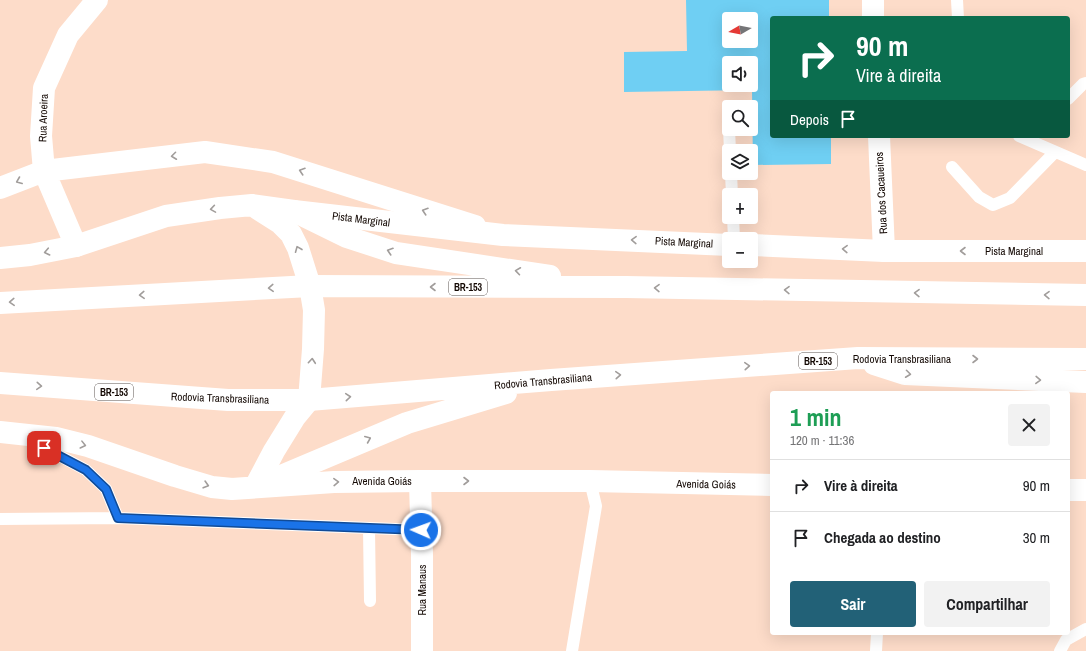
<!DOCTYPE html>
<html lang="pt">
<head>
<meta charset="utf-8">
<style>
  :root { --surface:#fff; --page:#f2f2f2; --text:#202124; --muted:#757577; --line:#e0e0e0; --accent:#226177 }
  body { margin:0; font-family:"Archivo Narrow",sans-serif; background:var(--page); color:var(--text); height:100vh; display:flex; flex-direction:column; font-size:15px; white-space:nowrap }
  * { box-sizing:border-box; margin:0 }
  p { font-size:13px; color:var(--muted) }
  .icon { flex:none; width:22px; height:22px; fill:none; stroke:currentColor; stroke-width:2; stroke-linecap:round; stroke-linejoin:round }
  .map { position:relative; flex:1; overflow:hidden }
  .panel { position:absolute; left:770px; top:391px; width:300px; height:244px; display:flex; flex-direction:column; background:var(--surface); border-radius:4px; box-shadow:0 4px 16px #0002 }
  .panel>* { flex:none }
  .guide { position:absolute; left:770px; top:16px; width:300px; height:122px; border-radius:4px; box-shadow:0 4px 16px #0002; background:#0b6e4f; color:#fff; overflow:hidden }
  .needle { width:26px; rotate:260deg }
  .buttons { position:absolute; left:722px; top:12px; display:grid; gap:8px }
  .buttons a { display:grid; place-items:center; width:36px; height:36px; border-radius:4px; background:var(--surface); box-shadow:0 4px 16px #0002; font-size:20px }
  .pin { position:absolute; display:grid; place-items:center; width:34px; height:34px; color:#fff; margin:-17px; border-radius:8px; box-shadow:0 2px 6px #0006 }
  .me { position:absolute; width:44px; margin:-22px; rotate:272deg; stroke-linejoin:round; filter:drop-shadow(0 0 3px #0008) }
  .turn { display:flex; align-items:center; gap:14px; height:84px; padding:0 20px; font-size:18px }
  .turn .icon { width:52px; height:52px; stroke-width:2.5 }
  .turn b { display:block; font-size:28px; line-height:34px }
  .then { display:flex; align-items:center; height:38px; padding:0 20px; background:#0003; gap:8px; font-size:15px }
  .round { display:grid; place-items:center; flex:none; width:42px; height:42px; border-radius:4px; background:var(--page) }
  .headline { display:flex; align-items:center; justify-content:space-between; height:68px; padding:0 20px }
  h1 { font-size:24px; font-weight:800; line-height:30px; color:#1e9e55 }
  .primary-button { display:flex; gap:8px; margin-top:auto; padding:8px 20px }
  .primary-button a { flex:1; height:46px; border-radius:4px; background:var(--accent); color:#fff; font-size:16px; font-weight:800; line-height:46px; text-align:center }
  .primary-button a+a { background:var(--page); color:var(--text) }
  ul { padding:0; list-style:none }
  li { display:flex; align-items:center; gap:12px; height:52px; padding:0 20px; border-top:1px solid var(--line) }
  li div { flex:1 }
  li b { display:block; font-size:15px }
  li em { font-style:normal }
  .map>svg:first-child { display:block }
  .building { fill:#6fcff3; fill-rule:evenodd }
  .lines { fill:none; stroke-linecap:round; stroke-linejoin:round }
  .service { stroke:#fff; stroke-width:12 }
  .minor { stroke:#fff; stroke-width:22 }
  .secondary { stroke:#fff; stroke-width:22 }
  .motorway { stroke:#fff; stroke-width:22 }
  .oneway { stroke:#a19d9b }
  .route-casing { stroke:#114b97; stroke-width:10 }
  .route { stroke:#1a73e8; stroke-width:7 }
  .labels { text-anchor:middle; stroke-width:3; stroke-linejoin:round; paint-order:stroke }
  .shield { fill:#fff; stroke:#5a534f; stroke-width:1 }
  .shield-label { font-size:10px; font-weight:bold; fill:#140904 }
  .street-label { font-size:11px; fill:#140904; stroke:#fff }
</style>
</head>
<body>
<div class="map">
<svg width="1086" height="651" viewBox="0 0 1086 651">
  <rect width="100%" height="100%" fill="#fddcc9"/>
  <path class="building" d="M686,0H829V18H772V136H831V164L753,165L752,90L624,92V52L687,51ZM729,19H751V41H729ZM729,63H751V85H729Z"/>
  <g class="lines">
    <path class="service" d="M957,0L958,18
      M1068,99L1083,84L1086,83
      M728,108L729,128
      M729,129L730,151
      M1019,136L1086,165
      M952,167L979,197L993,205L1010,198L1055,152
      M731,173L732,195
      M733,217L734,239
      M30,440L86,470L106,489L118,518
      M0,519L118,518L421,530
      M369,528L370,601
      M572,651L596,506L590,481
      M876,651L877,633
      M1060,651L1066,640L1086,629"/>
    <path class="minor" d="M873,0V18
      M879,136L884,251
      M0,188L44,171L205,152L273,162L475,226
      M76,246L44,171L41,136L44,88L68,35L97,0
      M420,481L422,555V651"/>
    <path class="secondary" d="M751,245L884,251H1086
      M0,258L30,255L76,246L166,216L220,208L252,205L294,211L503,235L729,245
      M0,432L56,438L88,446L175,476L212,487L232,489L334,482L420,481H590L772,485
      M255,487L274,451L295,417L309,400L313,349L314,310L310,286L298,248L291,234L280,223L258,209
      M1068,490H1086"/>
    <path class="motorway" d="M294,211L347,237L396,253L550,276
      M0,303L310,286L626,287L1086,295
      M874,364L905,374L1086,382
      M0,383L228,400H309L551,380L858,358L1086,359
      M255,487L407,423L506,393"/>
  </g>
  <defs><path id="oneway-chevron" d="M-2-3.5L2.5 0L-2 3.5" fill="none" stroke-width="1.6" stroke-linecap="round" stroke-linejoin="round"/></defs>
  <g class="oneway">
    <use href="#oneway-chevron" transform="translate(174 156) rotate(173)"/>
    <use href="#oneway-chevron" transform="translate(302 171) rotate(-162)"/>
    <use href="#oneway-chevron" transform="translate(19 181) rotate(158)"/>
    <use href="#oneway-chevron" transform="translate(213 209) rotate(171)"/>
    <use href="#oneway-chevron" transform="translate(425 211) rotate(-162)"/>
    <use href="#oneway-chevron" transform="translate(634 240) rotate(-178)"/>
    <use href="#oneway-chevron" transform="translate(298 249) rotate(-112)"/>
    <use href="#oneway-chevron" transform="translate(845 249) rotate(-178)"/>
    <use href="#oneway-chevron" transform="translate(390 251) rotate(-162)"/>
    <use href="#oneway-chevron" transform="translate(963 251) rotate(180)"/>
    <use href="#oneway-chevron" transform="translate(47 252) rotate(168)"/>
    <use href="#oneway-chevron" transform="translate(518 271) rotate(-172)"/>
    <use href="#oneway-chevron" transform="translate(433 287) rotate(-180)"/>
    <use href="#oneway-chevron" transform="translate(271 288) rotate(177)"/>
    <use href="#oneway-chevron" transform="translate(657 288) rotate(-179)"/>
    <use href="#oneway-chevron" transform="translate(787 290) rotate(-179)"/>
    <use href="#oneway-chevron" transform="translate(917 293) rotate(-179)"/>
    <use href="#oneway-chevron" transform="translate(142 295) rotate(177)"/>
    <use href="#oneway-chevron" transform="translate(1047 295) rotate(-179)"/>
    <use href="#oneway-chevron" transform="translate(12 302) rotate(177)"/>
    <use href="#oneway-chevron" transform="translate(975 359)"/>
    <use href="#oneway-chevron" transform="translate(312 361) rotate(-85)"/>
    <use href="#oneway-chevron" transform="translate(747 366) rotate(-4)"/>
    <use href="#oneway-chevron" transform="translate(908 374) rotate(7)"/>
    <use href="#oneway-chevron" transform="translate(618 375) rotate(-4)"/>
    <use href="#oneway-chevron" transform="translate(1038 380) rotate(2)"/>
    <use href="#oneway-chevron" transform="translate(39 386) rotate(4)"/>
    <use href="#oneway-chevron" transform="translate(348 397) rotate(-5)"/>
    <use href="#oneway-chevron" transform="translate(368 439) rotate(-23)"/>
    <use href="#oneway-chevron" transform="translate(83 445) rotate(14)"/>
    <use href="#oneway-chevron" transform="translate(466 481)"/>
    <use href="#oneway-chevron" transform="translate(336 482) rotate(-2)"/>
    <use href="#oneway-chevron" transform="translate(206 485) rotate(16)"/>
  </g>
  <g class="lines">
    <defs>
      <path id="route" d="M44,448L86,470L106,489L118,518L421,530"/>
    </defs>
    <use href="#route" class="route-casing"/>
    <use href="#route" class="route"/>
  </g>
  <g class="labels">
    <g class="shield">
      <rect x="449" y="279" width="38" height="16" rx="3"/>
      <rect x="799" y="353" width="38" height="16" rx="3"/>
      <rect x="95" y="384" width="38" height="16" rx="3"/>
    </g>
    <g class="shield-label">
      <text x="468" y="291">BR-153</text>
      <text x="818" y="365">BR-153</text>
      <text x="114" y="396">BR-153</text>
    </g>
    <g class="street-label">
      <text transform="translate(43 118) rotate(-88)" y="4">Rua Aroeira</text>
      <text transform="translate(881 193) rotate(-93)" y="4">Rua dos Cacaueiros</text>
      <text transform="translate(361 219) rotate(7)" y="4">Pista Marginal</text>
      <text transform="translate(684 242) rotate(3)" y="4">Pista Marginal</text>
      <text x="1014" y="255">Pista Marginal</text>
      <text x="902" y="363">Rodovia Transbrasiliana</text>
      <text transform="translate(543 381) rotate(-5)" y="4">Rodovia Transbrasiliana</text>
      <text transform="translate(220 398) rotate(2)" y="4">Rodovia Transbrasiliana</text>
      <text x="382" y="485">Avenida Goiás</text>
      <text transform="translate(706 484) rotate(1)" y="4">Avenida Goiás</text>
      <text transform="translate(422 590) rotate(-90)" y="4">Rua Manaus</text>
    </g>
  </g>
</svg>
<div class="buttons">
<a><svg class="needle" viewBox="-14 -14 28 28"><path d="M0-13l5 13h-10z" fill="#e53935"/><path d="M0 13l5-13h-10z" fill="#757577"/></svg></a>
<a><svg class="icon" aria-label="sound" viewBox="0 0 24 24"><path d="M4 9h4l5-4v14l-5-4H4zM17 9q2 3 0 6"/></svg></a>
<a><svg class="icon" aria-label="search" viewBox="0 0 24 24"><circle cx="10" cy="10" r="6"/><path d="M15 15l6 6"/></svg></a>
<a><svg class="icon" aria-label="layers" viewBox="0 0 24 24"><path d="M12 4l9 5-9 5-9-5zM3 14l9 5 9-5"/></svg></a>
<a>+</a>
<a>−</a>
</div>
<div class="pin" style="left:44px;top:448px;background:#d93025"><svg class="icon" aria-label="arrive" viewBox="0 0 24 24"><path d="M6 21V4h12l-3 4 3 4H6"/></svg></div>
<svg class="me" style="left:421px;top:530px" viewBox="-20 -20 40 40"><circle r="17" fill="#1a73e8" stroke="#fff" stroke-width="3"/><path d="M0-11L8 9 0 5-8 9z" fill="#fff"/></svg>
<div class="guide">
<div class="turn"><svg class="icon" aria-label="right" viewBox="0 0 24 24"><path d="M7 20v-9h11M14 6l5 5-5 5"/></svg><div><b>90 m</b>Vire à direita</div></div>
<div class="then">Depois<svg class="icon" aria-label="arrive" viewBox="0 0 24 24"><path d="M6 21V4h12l-3 4 3 4H6"/></svg></div>
</div>
<section class="panel">
<div class="headline"><div><h1>1 min</h1><p>120 m · 11:36</p></div><a class="round"><svg class="icon" aria-label="close" viewBox="0 0 24 24"><path d="M6 6l12 12M18 6L6 18"/></svg></a></div>
<ul>
<li><svg class="icon" aria-label="right" viewBox="0 0 24 24"><path d="M7 20v-9h11M14 6l5 5-5 5"/></svg><div><b>Vire à direita</b></div><em>90 m</em></li>
<li><svg class="icon" aria-label="arrive" viewBox="0 0 24 24"><path d="M6 21V4h12l-3 4 3 4H6"/></svg><div><b>Chegada ao destino</b></div><em>30 m</em></li>
</ul>
<div class="primary-button"><a>Sair</a><a>Compartilhar</a></div>
</section>
</div>
</body>
</html>
